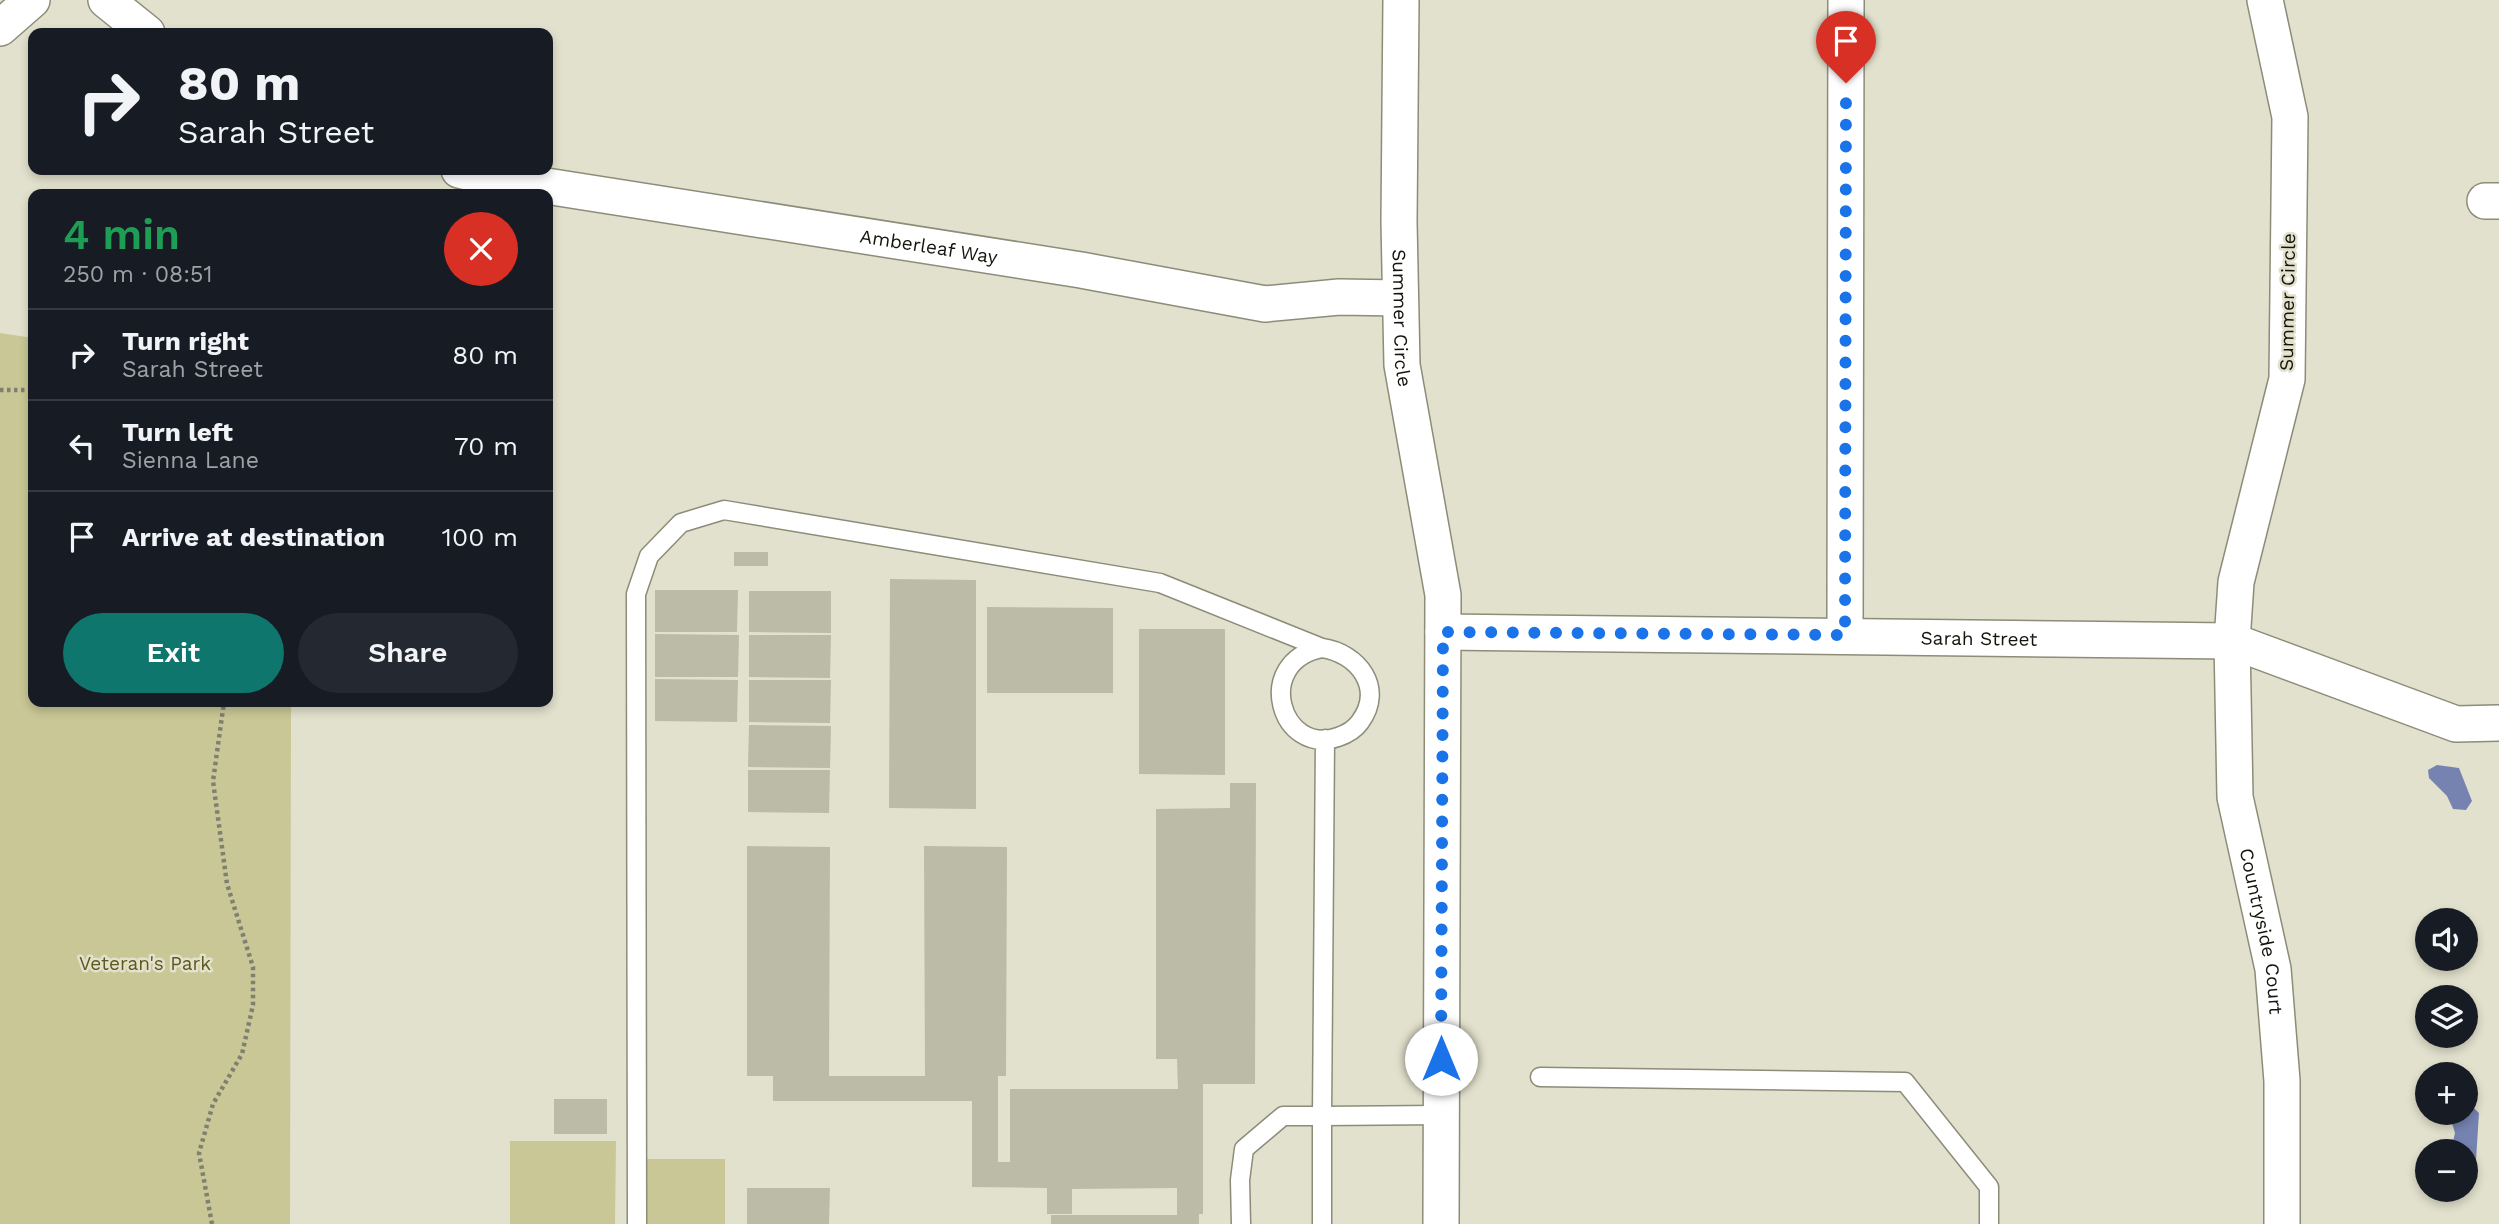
<!DOCTYPE html>
<html lang="en">
<head>
<meta charset="utf-8">
<style>
  :root { --surface:#171b24; --page:#242831; --text:#f1f3f6; --muted:#9ea1a6; --line:#363941; --accent:#0f766e }
  body { margin:0; font-family:"Work Sans",sans-serif; background:var(--page); color:var(--text); height:100vh; display:flex; flex-direction:column; font-size:26px; white-space:nowrap }
  * { box-sizing:border-box; margin:0 }
  p { font-size:23px; color:var(--muted) }
  .icon { flex:none; width:38px; height:38px; fill:none; stroke:currentColor; stroke-width:2; stroke-linecap:round; stroke-linejoin:round }
  .map { position:relative; flex:1; overflow:hidden }
  .sheet { position:absolute; left:28px; top:189px; width:525px; height:518px; display:flex; flex-direction:column; background:var(--surface); border-radius:14px; box-shadow:0 4px 10px #0003 }
  .sheet>* { flex:none }
  .banner { position:absolute; left:28px; top:28px; width:525px; height:147px; border-radius:14px; box-shadow:0 4px 10px #0003; background:#171b24; color:var(--text); overflow:hidden }
  .fabs { position:absolute; left:2415px; top:908px; display:grid; gap:14px }
  .fabs a { display:grid; place-items:center; width:63px; height:63px; border-radius:50%; background:var(--surface); box-shadow:0 4px 10px #0003; font-size:35px }
  .pin { position:absolute; display:grid; place-items:center; width:60px; height:60px; color:#fff; margin:-72px -30px; border-radius:50% 50% 50% 0; rotate:-45deg; box-shadow:0 0 7px #0007 }
  .pin .icon { rotate:45deg }
  .me { position:absolute; width:77px; margin:-38px; rotate:0deg; stroke-linejoin:round; filter:drop-shadow(0 0 5px #0008) }
  .turn { display:flex; align-items:center; gap:24px; height:147px; padding:0 35px; font-size:32px }
  .turn .icon { width:91px; height:91px; stroke-width:2.5 }
  .turn b { display:block; font-size:49px; line-height:60px }
  .round { display:grid; place-items:center; flex:none; width:74px; height:74px; border-radius:37px; background:var(--page) }
  .summary { display:flex; align-items:center; justify-content:space-between; height:119px; padding:0 35px }
  h1 { font-size:42px; font-weight:600; line-height:52px; color:#1e9e55 }
  .action { display:flex; gap:14px; margin-top:auto; padding:14px 35px }
  .action a { flex:1; height:80px; border-radius:42px; background:var(--accent); color:#fff; font-size:28px; font-weight:600; line-height:80px; text-align:center }
  .action a+a { background:var(--page); color:var(--text) }
  ul { padding:0; list-style:none }
  li { display:flex; align-items:center; gap:21px; height:91px; padding:0 35px; border-top:2px solid var(--line) }
  li div { flex:1 }
  li b { display:block; font-size:26px }
  li em { font-style:normal }
  .map>svg:first-child { display:block }
  .green { fill:#c9c795 }
  .water { fill:#7683b1 }
  .building { fill:#bcbba8 }
  .lines { fill:none; stroke-linecap:round; stroke-linejoin:round }
  .lane-casing { stroke:#8c8c79; stroke-width:21 }
  .street-casing { stroke:#8c8c79; stroke-width:38 }
  .path { stroke:#808072; stroke-width:4.5; stroke-dasharray:3.5 3.5; stroke-linecap:butt }
  .lane { stroke:#fff; stroke-width:18 }
  .street { stroke:#fff; stroke-width:35 }
  .route { stroke:#1a73e8; stroke-width:12; stroke-dasharray:0 21.6 }
  .labels { text-anchor:middle; stroke-width:5; stroke-linejoin:round; paint-order:stroke }
  .street-label { font-size:19px; fill:#14140d; stroke:#e2e1cd }
  .park-label { font-size:19px; fill:#5d591c; stroke:#e2e1cd }
</style>
</head>
<body>
<div class="map">
<svg width="2499" height="1224" viewBox="0 0 2499 1224">
  <rect width="100%" height="100%" fill="#e2e1cd"/>
  <path class="green" d="M0,333L33,338V702H291L290,1224H0Z
    M510,1141H616L615,1224H510Z
    M646,1159H725V1224H646Z"/>
  <path class="water" d="M2437,765L2459,768L2472,801L2466,810L2453,809L2447,796L2429,778L2428,770Z
    M2466,1100L2479,1113L2476,1160L2466,1159V1152L2451,1150L2455,1133L2449,1113H2466Z"/>
  <path class="building" d="M734,552H768V566H734Z
    M890,579L976,580V809L889,808Z
    M655,590H738L737,632H655Z
    M749,591H831V633L749,632Z
    M987,607L1113,608V693H987Z
    M1139,629H1225V775L1139,774Z
    M655,634L739,635L738,677H655Z
    M749,635H831L830,678L749,677Z
    M655,679L738,680L737,722L655,721Z
    M749,680H831L830,723L749,722Z
    M749,725L831,726L830,768L748,767Z
    M748,770H830L829,813L748,812Z
    M1230,783H1256L1255,1084H1203V1214H1199V1224H1051V1215H1177V1188L1072,1189V1214H1047V1188L972,1187V1101H773V1076H747V846L830,847L829,1076H925L924,846L1007,847L1006,1076H998V1162H1010V1089H1178L1177,1059H1156V809L1230,808Z
    M554,1099H607V1134H554Z
    M747,1188H830L829,1224H747Z"/>
  <g class="lines">
    <defs>
      <path id="lane" d="M1325,739L1322,1116L1441,1115
        M1540,1077L1905,1082L1989,1187V1224
        M637,1224L636,594L649,556L681,523L724,510L1160,583L1322,648C1358,653 1385,688 1360,722C1355,729 1347,734 1338,737C1281,757 1252,662 1322,648
        M1241,1224L1240,1180L1244,1149L1283,1116H1322V1224"/>
      <g id="street">
        <path d="M106,0L147,33"/>
        <path id="s1" d="M1401,0L1399,222L1402,365L1443,595L1441,1224"/>
        <path id="s2" d="M2265,0L2290,117L2287,379L2236,582L2232,641L2235,797L2273,969L2282,1081V1224"/>
        <path d="M0,28L32,0"/>
        <path id="s3" d="M459,170L483,176L1081,270L1265,304L1339,297L1400,298"/>
        <path d="M2485,201H2499"/>
        <path id="s4" d="M1443,632L2232,641L2456,724L2499,723"/>
        <path d="M1845,635L1846,0"/>
      </g>
    </defs>
    <use href="#lane" class="lane-casing"/>
    <use href="#street" class="street-casing"/>
    <path class="path" d="M0,390H33
      M212,1224L199,1153L213,1104L242,1054L253,1005V967L227,884L213,781L224,702"/>
    <use href="#lane" class="lane"/>
    <use href="#street" class="street"/>
  </g>
  <g class="lines">
    <path class="route" d="M1441,1059L1443,632L1845,635L1846,83"/>
  </g>
  <g class="labels">
    <g class="street-label">
      <text dy="7" stroke="none"><textPath href="#s3" startOffset="476">Amberleaf Way</textPath></text>
      <text transform="translate(2287 302) rotate(-89)" y="7">Summer Circle</text>
      <text dy="7" stroke="none"><textPath href="#s1" startOffset="318">Summer Circle</textPath></text>
      <text dy="7" stroke="none"><textPath href="#s4" startOffset="536">Sarah Street</textPath></text>
      <text dy="7" stroke="none"><textPath href="#s2" startOffset="943">Countryside Court</textPath></text>
    </g>
    <g class="park-label">
      <text x="145" y="970">Veteran's Park</text>
    </g>
  </g>
</svg>
<div class="fabs">
<a><svg class="icon" aria-label="sound" viewBox="0 0 24 24"><path d="M4 9h4l5-4v14l-5-4H4zM17 9q2 3 0 6"/></svg></a>
<a><svg class="icon" aria-label="layers" viewBox="0 0 24 24"><path d="M12 4l9 5-9 5-9-5zM3 14l9 5 9-5"/></svg></a>
<a>+</a>
<a>−</a>
</div>
<div class="pin" style="left:1846px;top:83px;background:#d93025"><svg class="icon" aria-label="arrive" viewBox="0 0 24 24"><path d="M6 21V4h12l-3 4 3 4H6"/></svg></div>
<svg class="me" style="left:1441px;top:1059px" viewBox="-20 -20 40 40"><circle r="19" fill="#fff"/><path d="M0-13L10 11 0 6-10 11z" fill="#1a73e8"/></svg>
<div class="banner">
<div class="turn"><svg class="icon" aria-label="right" viewBox="0 0 24 24"><path d="M7 20v-9h11M14 6l5 5-5 5"/></svg><div><b>80 m</b>Sarah Street</div></div>
</div>
<section class="sheet">
<div class="summary"><div><h1>4 min</h1><p>250 m · 08:51</p></div><a class="round" style="background:#d93025;color:#fff"><svg class="icon" aria-label="close" viewBox="0 0 24 24"><path d="M6 6l12 12M18 6L6 18"/></svg></a></div>
<ul>
<li><svg class="icon" aria-label="right" viewBox="0 0 24 24"><path d="M7 20v-9h11M14 6l5 5-5 5"/></svg><div><b>Turn right</b><p>Sarah Street</p></div><em>80 m</em></li>
<li><svg class="icon" aria-label="left" viewBox="0 0 24 24"><path d="M17 20v-9H6M10 6l-5 5 5 5"/></svg><div><b>Turn left</b><p>Sienna Lane</p></div><em>70 m</em></li>
<li><svg class="icon" aria-label="arrive" viewBox="0 0 24 24"><path d="M6 21V4h12l-3 4 3 4H6"/></svg><div><b>Arrive at destination</b></div><em>100 m</em></li>
</ul>
<div class="action"><a>Exit</a><a>Share</a></div>
</section>
</div>
</body>
</html>
